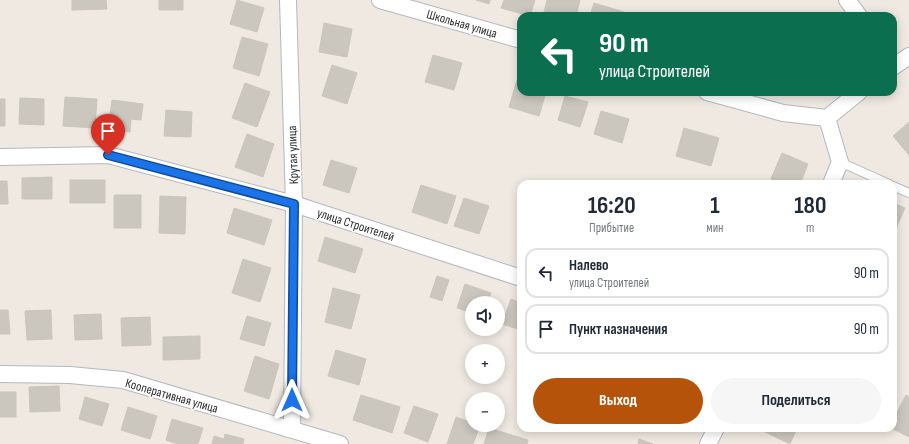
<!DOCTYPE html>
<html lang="ru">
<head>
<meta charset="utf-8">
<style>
  :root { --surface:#fff; --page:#f6f6f7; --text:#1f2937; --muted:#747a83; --line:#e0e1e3; --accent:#b45309 }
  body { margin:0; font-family:"Sofia Sans Condensed",sans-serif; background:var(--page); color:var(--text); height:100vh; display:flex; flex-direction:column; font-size:15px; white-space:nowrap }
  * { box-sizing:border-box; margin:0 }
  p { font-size:13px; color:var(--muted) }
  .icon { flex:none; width:22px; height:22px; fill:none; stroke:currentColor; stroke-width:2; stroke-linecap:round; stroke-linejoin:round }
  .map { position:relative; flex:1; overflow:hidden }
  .panel { position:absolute; left:517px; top:180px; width:380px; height:252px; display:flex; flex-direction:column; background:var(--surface); border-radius:12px; box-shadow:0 2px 10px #0003 }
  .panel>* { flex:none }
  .top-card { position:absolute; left:517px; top:12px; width:380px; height:84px; border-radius:12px; box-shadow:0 2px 10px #0003; background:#0b6e4f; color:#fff; overflow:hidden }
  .buttons { position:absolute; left:465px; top:296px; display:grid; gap:8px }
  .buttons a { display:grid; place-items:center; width:40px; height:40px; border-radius:50%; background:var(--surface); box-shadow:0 2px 10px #0003; font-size:20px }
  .pin { position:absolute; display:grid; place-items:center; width:34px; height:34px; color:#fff; margin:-41px -17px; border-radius:50% 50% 50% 0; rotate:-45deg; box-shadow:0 0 4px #0007 }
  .pin .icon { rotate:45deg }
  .me { position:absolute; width:44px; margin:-22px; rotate:0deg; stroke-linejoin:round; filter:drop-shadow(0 0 3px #0008) }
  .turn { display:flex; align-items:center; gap:14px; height:84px; padding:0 16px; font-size:18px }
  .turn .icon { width:52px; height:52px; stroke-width:2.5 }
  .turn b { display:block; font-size:28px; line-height:34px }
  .eta { display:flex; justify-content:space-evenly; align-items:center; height:68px; text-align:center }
  .eta b { font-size:24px; font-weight:700; line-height:28px }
  .cta { display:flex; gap:8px; margin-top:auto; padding:8px 16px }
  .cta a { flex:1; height:46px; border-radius:24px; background:var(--accent); color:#fff; font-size:16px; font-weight:700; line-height:46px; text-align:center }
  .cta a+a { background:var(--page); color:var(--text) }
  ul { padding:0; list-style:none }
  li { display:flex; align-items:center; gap:12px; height:50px; margin:0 8px 6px; padding:0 8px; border:2px solid var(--line); border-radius:12px }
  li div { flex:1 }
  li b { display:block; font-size:15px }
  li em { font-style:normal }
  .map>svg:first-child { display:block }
  .building { fill:#cbc7bf; stroke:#cbc5ba }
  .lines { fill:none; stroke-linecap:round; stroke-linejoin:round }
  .service-casing { stroke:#b4b7c1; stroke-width:10 }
  .minor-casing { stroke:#b4b7c1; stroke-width:18 }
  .service { stroke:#fff; stroke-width:8 }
  .minor { stroke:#fff; stroke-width:16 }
  .route-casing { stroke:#114b97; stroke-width:10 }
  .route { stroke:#1a73e8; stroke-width:7 }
  .labels { text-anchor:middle; stroke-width:3; stroke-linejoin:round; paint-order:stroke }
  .street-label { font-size:13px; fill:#2e2e2e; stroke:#fff }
</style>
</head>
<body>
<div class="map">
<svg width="909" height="444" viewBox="0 0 909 444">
  <rect width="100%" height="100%" fill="#efe9e1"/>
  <path class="building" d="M72,0H106L107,9L72,10Z
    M159,0H183V10H159Z
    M237,0L264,8L257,32L230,24Z
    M476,0H490L489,4Z
    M504,0H535L530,16L501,8Z
    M547,0H580L576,16H543Z
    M594,3L624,12L623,16H590Z
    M638,12L650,16H636Z
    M324,23L352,29L347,57L319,52Z
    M242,37L268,44L259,76L233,68Z
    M433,55L462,63L454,90L425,82Z
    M332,65L357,73L347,104L322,96Z
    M517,80L521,82V92H546L539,116L509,107Z
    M245,83L270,92L257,127L232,118Z
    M565,96L588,102L580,127L558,120Z
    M65,97L97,99L95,128L63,126Z
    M20,98L44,99V125L19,124Z
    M0,99H5V126H0Z
    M112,100L143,104L141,120L131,119L130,132L108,129Z
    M166,110L192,112L191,137L164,136Z
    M601,111L629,119L622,143L594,134Z
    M909,122V155L893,136Z
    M684,128L719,138L711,166L676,156Z
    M247,134L274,144L263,177L235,167Z
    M782,153L808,164L800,184H782L771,179Z
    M331,160L357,168L349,193L323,185Z
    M52,177V199H22V178Z
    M70,180H105V203H70Z
    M0,181H7L8,204H0Z
    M421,185L456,196L447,224L412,212Z
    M114,195H141V228H114Z
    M160,196L186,197L185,234L159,233Z
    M464,198L489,206L479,234L454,226Z
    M893,203L905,208L893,235Z
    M234,208L272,220L264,245L227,233Z
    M325,237L363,249L355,273L318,261Z
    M243,259L271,268L260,302L232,293Z
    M437,276L449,280L442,301L430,297Z
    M465,284L491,293L487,303H472V313L457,308Z
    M333,288L360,295L351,329L325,322Z
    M511,299L521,303V330L502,324Z
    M0,310H8L10,334H0Z
    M51,310L52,339L27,340L25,311Z
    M101,314L102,339L75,340L74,315Z
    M247,316L271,323L264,346L240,339Z
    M150,317L151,345L122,346L121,318Z
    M200,336V359L163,360V337Z
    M336,350L366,359L359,385L328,376Z
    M255,356L279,364L269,399L244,391Z
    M59,386L60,411L30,412L29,387Z
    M0,392H16V417H0Z
    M361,395L400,407L392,433L353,420Z
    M906,395L909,397V437L891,428H893V420Z
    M85,397L109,404L102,426L79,419Z
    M414,406L438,414L428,442L404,433Z
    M128,407L157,416L150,439L121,430Z
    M456,417L472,423V425H480L473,444H447Z
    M172,419L203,428L198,444H178L166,440Z
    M489,428L528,440L527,444H484Z
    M760,428H797L790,444L759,429Z
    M225,434L244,439L243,444H212L214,436L224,439Z
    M639,439L653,444H638Z"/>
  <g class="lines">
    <defs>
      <path id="service" d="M840,162L889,184
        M893,186L909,193"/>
      <path id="minor" d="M288,0L294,204L292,430
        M380,0L521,40
        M847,0L859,16
        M893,67L909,56
        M707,92L783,113L827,118L859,92
        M827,118L840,162L831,184
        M0,157L108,155L294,204L521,278
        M0,374L70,375L123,380L340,444
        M708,444L716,428"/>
    </defs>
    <use href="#service" class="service-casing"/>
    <use href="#minor" class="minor-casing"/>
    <use href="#service" class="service"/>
    <use href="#minor" class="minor"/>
  </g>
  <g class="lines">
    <defs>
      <path id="route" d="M108,155L294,204L292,400"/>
    </defs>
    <use href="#route" class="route-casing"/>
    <use href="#route" class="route"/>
  </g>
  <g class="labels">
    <g class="street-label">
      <text transform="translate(462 23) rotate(16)" y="5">Школьная улица</text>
      <text transform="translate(292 155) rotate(-92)" y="5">Крутая улица</text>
      <text transform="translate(356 224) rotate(18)" y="5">улица Строителей</text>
      <text transform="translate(172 395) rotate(16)" y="5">Кооперативная улица</text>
    </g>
  </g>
</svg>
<div class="buttons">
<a><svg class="icon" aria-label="sound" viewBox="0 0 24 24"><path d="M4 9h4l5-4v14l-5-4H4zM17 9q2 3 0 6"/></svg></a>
<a>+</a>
<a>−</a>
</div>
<div class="pin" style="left:108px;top:155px;background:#d93025"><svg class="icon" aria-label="arrive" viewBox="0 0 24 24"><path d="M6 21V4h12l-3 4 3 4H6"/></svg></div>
<svg class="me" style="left:292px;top:400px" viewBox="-20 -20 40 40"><path d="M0-17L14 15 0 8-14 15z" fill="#1a73e8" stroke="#fff" stroke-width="4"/></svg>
<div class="top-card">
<div class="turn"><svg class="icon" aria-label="left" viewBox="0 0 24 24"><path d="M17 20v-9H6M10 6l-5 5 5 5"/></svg><div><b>90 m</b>улица Строителей</div></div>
</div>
<section class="panel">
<div class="eta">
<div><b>16:20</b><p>Прибытие</p></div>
<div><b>1</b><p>мин</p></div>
<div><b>180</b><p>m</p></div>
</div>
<ul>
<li><svg class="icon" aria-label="left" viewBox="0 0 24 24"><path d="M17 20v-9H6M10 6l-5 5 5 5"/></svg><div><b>Налево</b><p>улица Строителей</p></div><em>90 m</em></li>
<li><svg class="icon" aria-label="arrive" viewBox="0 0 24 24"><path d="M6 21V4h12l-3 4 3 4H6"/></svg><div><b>Пункт назначения</b></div><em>90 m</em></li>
</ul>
<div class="cta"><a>Выход</a><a>Поделиться</a></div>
</section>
</div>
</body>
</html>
